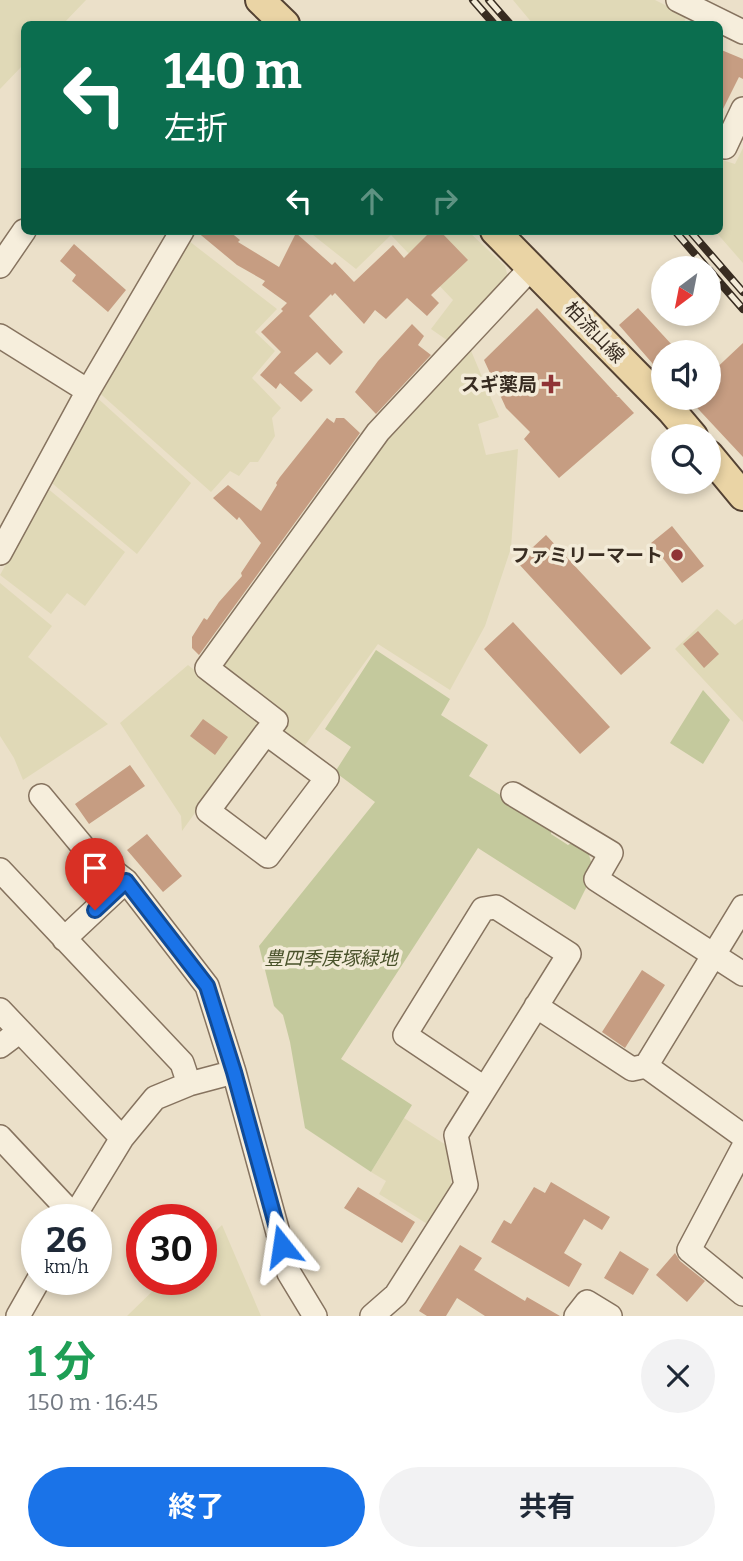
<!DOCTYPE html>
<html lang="ja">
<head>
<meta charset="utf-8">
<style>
  :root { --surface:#fff; --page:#f2f2f3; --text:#1f2937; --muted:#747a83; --accent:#1a73e8 }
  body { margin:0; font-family:Bitter,"Noto Sans JP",serif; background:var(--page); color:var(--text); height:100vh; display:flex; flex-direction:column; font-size:26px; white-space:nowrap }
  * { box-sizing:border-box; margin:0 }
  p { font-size:23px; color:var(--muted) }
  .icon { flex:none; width:38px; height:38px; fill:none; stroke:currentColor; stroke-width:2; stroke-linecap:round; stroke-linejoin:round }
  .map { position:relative; height:1316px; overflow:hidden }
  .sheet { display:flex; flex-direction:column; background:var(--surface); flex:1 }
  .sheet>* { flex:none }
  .guide { position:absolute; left:21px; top:21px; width:702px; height:214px; border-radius:10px; box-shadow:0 4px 10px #0003; background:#0b6e4f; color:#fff; overflow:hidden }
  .needle { width:46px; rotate:212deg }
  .buttons { position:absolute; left:651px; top:256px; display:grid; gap:14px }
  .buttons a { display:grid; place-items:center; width:70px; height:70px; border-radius:50%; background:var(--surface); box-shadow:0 4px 10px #0003; font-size:35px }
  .speed { position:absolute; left:21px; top:1204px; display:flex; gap:14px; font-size:35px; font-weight:700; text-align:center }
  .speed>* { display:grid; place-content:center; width:91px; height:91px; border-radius:50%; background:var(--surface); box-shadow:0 4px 10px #0003; line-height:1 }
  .speed small { font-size:18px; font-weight:400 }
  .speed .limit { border:10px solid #d22; background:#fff; color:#111 }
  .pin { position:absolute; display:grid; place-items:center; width:60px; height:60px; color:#fff; margin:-72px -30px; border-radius:50% 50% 50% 0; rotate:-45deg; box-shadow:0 0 7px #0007 }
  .pin .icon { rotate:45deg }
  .me { position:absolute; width:77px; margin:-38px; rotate:345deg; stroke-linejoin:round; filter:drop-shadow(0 0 5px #0008) }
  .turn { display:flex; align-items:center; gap:24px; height:147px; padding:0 28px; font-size:32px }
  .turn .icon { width:91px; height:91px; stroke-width:2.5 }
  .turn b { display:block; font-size:49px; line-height:60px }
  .lanes { display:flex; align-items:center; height:66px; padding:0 28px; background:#0003; justify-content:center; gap:35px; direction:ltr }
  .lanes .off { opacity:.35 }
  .round { display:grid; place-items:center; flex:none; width:74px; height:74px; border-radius:37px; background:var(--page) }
  .head { display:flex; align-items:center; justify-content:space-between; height:119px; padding:0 28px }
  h1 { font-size:42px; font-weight:700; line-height:52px; color:#1e9e55 }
  .button { display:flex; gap:14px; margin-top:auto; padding:14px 28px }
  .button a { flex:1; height:80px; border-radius:42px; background:var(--accent); color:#fff; font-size:28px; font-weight:700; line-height:80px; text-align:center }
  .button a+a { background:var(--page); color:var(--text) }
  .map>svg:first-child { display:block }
  .farmland { fill:#e0d9b7 }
  .green { fill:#c4c99d }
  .building { fill:#c69d82 }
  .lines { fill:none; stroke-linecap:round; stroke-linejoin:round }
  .minor-casing { stroke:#86735f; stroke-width:26 }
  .major-casing { stroke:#544233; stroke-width:32 }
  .minor { stroke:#f6eedc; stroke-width:23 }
  .major { stroke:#ead4a5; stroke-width:28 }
  .rail-casing { stroke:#382c21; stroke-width:8 }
  .rail { stroke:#f3ebd8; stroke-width:5; stroke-dasharray:16; stroke-linecap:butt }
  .route-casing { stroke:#114b97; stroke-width:18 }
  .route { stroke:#1a73e8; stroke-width:12 }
  .poi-dot { fill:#903436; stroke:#f3ebd8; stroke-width:2.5 }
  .labels { text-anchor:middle; stroke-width:7; stroke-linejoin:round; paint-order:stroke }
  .street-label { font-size:19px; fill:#382c21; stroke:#f3ebd8 }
  .poi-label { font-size:19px; font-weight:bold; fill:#382c21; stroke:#f3ebd8; text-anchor:end }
  .park-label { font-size:19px; font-style:italic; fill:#49522a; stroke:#f3ebd8 }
</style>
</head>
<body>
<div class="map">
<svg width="743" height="1316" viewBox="0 0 743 1316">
  <rect width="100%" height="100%" fill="#ebe0c9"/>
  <path class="farmland" d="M0,0H86L63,24H24V64L0,89Z
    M513,0H655L687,16L683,24H533Z
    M743,148V263L715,231H719V159L735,164Z
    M308,231H468L505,266L509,281L451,343L431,329L453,300L391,235L356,269Z
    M189,241L277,309L255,332L275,351L252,378L281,408L272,418L275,436L258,462H250L239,476L230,471L211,492L95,389Z
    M469,346L499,417L478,424L486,455L518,449L511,548L485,626L450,690L378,644L303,748L277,729L220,665L350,480Z
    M93,394L191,483L137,554L47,479Z
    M47,488L125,552L85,606L67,593L51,614L0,575Z
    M0,583L52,626L28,657L108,724L23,780L14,758L0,736Z
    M717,609L735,625L743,619V722L675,649Z
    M188,665L260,722L182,831L181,816L120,723Z
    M404,1118L446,1145L452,1187L429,1225L379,1194L386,1181L371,1172Z
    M222,1225L261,1316H127L165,1279H201V1245Z"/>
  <path class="green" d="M376,650L450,699L441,715L488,745L469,776L551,826V834L568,845L575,841L587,848L594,872L575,910L478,848L341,1059L412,1105L371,1172L305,1128L290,1042L283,1015L274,1006L259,946L375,802L335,772L351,747L325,729Z
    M703,690L730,720L703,764L670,743Z"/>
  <path class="building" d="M719,49L743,59V79L739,77L719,117Z
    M196,231H229L240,240L238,242L279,267L296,233L332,265L335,262L354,282L393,245L404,258L431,231H440L468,260L431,295L439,303L427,316L407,298L386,319L375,310L364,324L335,293L332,296L331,294L309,316L343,352L330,365L317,352L294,373L313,390L301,402L280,383L276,389L260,375L281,352L261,332L283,311L281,309L287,303L262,285L265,281L237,265Z
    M74,244L126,290L108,312L72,281L76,275L60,261Z
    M537,308L618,396L616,397H619L634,413L559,478L524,439L530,432L506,408L484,360Z
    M638,308L673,346L663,352V355L653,364L619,325Z
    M412,324L424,336L418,345L431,355L376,414L355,392L378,361Z
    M743,343V457L687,397H709V375Z
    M327,418L334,423L336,418H344L360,433L199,655L192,648V637L204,618L207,620L219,602L242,576L241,573L261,543L239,517L237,520L213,498L228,485L261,511L277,485L276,483L280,477Z
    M672,526L704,566L682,583L651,543Z
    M546,535L651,648L621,675L517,562Z
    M513,622L610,727L580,754L484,649Z
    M698,631L719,654L704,668L683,644Z
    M203,719L228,737L215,755L190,736Z
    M130,765L145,786L89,824L75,804Z
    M147,834L182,876L163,892L127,850Z
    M642,970L665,985L625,1048L602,1032Z
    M551,1182L610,1217L602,1230L584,1219L564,1253L582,1264L569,1287L491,1242L504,1220L511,1224L534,1187L545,1193Z
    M358,1187L415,1222L402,1243L344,1208Z
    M460,1245L482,1258L474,1270L525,1301L527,1297L560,1316H485L457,1298L446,1316H427L419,1311Z
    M620,1251L649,1269L633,1295L604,1278Z
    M675,1253L680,1261L705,1281L687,1302L656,1275Z"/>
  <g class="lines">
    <defs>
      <path id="minor" d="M678,0L743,32
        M719,144L725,147L743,109
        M0,266L24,231
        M0,336L88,391
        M0,553L88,391L182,231
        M266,733L327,778L268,856L208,811L266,733L276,721L207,668L378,432L532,267
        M513,794L611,853L596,879L743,974
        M41,796L85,849L126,881L207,986L234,1072L289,1273L315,1316
        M0,870L182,1063L189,1084
        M743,907L646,1066L743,1136
        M64,939L126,881
        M536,1006L632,1069L646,1066
        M0,1010L122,1138
        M0,1046L20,1031
        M0,1137L74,1216
        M743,1148L689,1250L743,1294
        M72,1220L122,1138L155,1098L189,1084L234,1072
        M18,1316L39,1279
        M372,1316L396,1295L466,1185L456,1135L569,954L496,907L483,909L405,1035L484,1088
        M576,1316L587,1302L610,1316"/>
      <path id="major" d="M260,0L285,24
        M495,231L671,410L693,436
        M709,455L743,496"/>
    </defs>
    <use href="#minor" class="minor-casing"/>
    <use href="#major" class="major-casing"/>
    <use href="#minor" class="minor"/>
    <use href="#major" class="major"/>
    <defs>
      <path id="rail" d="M473,0L494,24
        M489,0L510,24
        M675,231L707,268
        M690,231L743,292
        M709,270L743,309"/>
    </defs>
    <use href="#rail" class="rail-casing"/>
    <use href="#rail" class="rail"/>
  </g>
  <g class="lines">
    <defs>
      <path id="route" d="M95,910L126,881L207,986L234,1072L282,1246"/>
    </defs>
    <use href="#route" class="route-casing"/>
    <use href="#route" class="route"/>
  </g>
  <g class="poi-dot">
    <path d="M547.5 373.5h7v7h7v7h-7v7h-7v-7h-7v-7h7z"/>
    <circle cx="677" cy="555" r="7"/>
  </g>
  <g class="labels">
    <g class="street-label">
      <text transform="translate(595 332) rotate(46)" y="7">柏流山線</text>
    </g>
    <g class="poi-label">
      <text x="537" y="391">スギ薬局</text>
      <text x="663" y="562">ファミリーマート</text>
    </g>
    <g class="park-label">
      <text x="331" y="965">豊四季庚塚緑地</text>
    </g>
  </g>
</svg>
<div class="buttons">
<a><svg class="needle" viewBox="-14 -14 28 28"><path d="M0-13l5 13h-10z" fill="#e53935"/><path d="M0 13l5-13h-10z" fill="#747a83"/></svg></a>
<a><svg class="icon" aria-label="sound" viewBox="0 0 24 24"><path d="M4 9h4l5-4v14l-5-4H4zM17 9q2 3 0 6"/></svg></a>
<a><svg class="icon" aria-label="search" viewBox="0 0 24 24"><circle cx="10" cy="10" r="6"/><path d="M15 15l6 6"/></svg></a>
</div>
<div class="speed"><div>26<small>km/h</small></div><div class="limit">30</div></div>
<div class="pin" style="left:95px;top:910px;background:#d93025"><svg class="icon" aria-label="arrive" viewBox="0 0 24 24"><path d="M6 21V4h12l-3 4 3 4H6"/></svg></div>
<svg class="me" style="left:282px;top:1246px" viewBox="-20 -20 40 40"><path d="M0-17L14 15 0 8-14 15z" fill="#1a73e8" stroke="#fff" stroke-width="4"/></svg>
<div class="guide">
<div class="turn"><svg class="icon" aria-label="left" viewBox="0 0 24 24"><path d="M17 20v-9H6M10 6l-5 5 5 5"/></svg><div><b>140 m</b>左折</div></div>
<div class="lanes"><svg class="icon" aria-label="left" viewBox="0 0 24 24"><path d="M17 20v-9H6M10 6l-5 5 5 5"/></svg><svg class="icon off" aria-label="ahead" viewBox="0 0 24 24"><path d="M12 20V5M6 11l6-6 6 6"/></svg><svg class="icon off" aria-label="right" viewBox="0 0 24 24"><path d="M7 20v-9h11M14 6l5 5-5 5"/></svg></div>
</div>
</div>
<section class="sheet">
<div class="head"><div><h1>1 分</h1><p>150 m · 16:45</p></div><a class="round"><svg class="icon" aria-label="close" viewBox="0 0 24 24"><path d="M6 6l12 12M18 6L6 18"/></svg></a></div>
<div class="button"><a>終了</a><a>共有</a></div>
</section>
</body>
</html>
